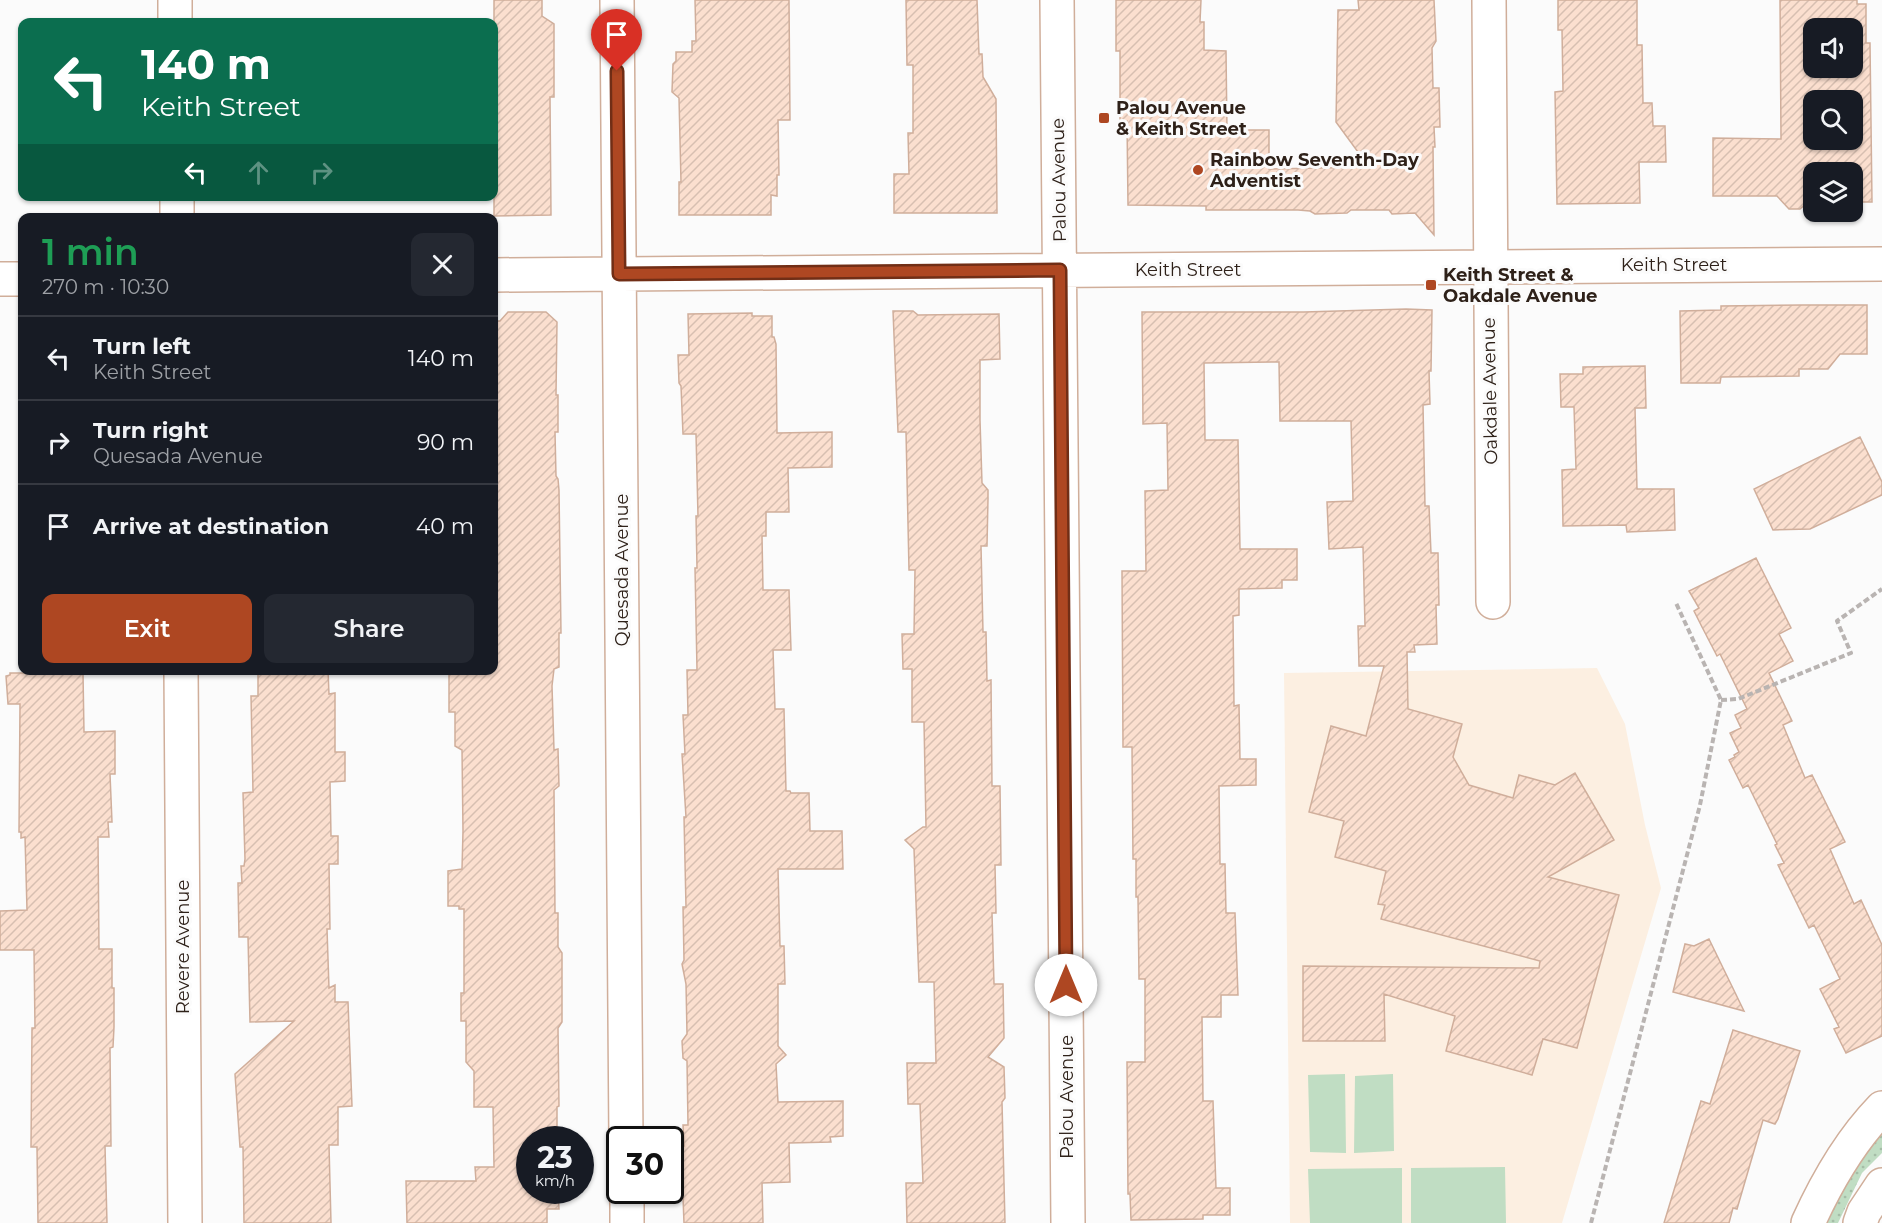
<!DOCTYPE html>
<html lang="en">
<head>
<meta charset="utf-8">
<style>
  :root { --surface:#171b24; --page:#242831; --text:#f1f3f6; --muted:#9ea1a6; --line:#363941; --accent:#ae4722 }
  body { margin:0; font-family:Montserrat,sans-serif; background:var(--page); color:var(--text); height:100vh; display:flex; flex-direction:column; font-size:22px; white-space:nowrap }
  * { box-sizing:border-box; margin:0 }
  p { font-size:20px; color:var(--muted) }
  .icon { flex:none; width:33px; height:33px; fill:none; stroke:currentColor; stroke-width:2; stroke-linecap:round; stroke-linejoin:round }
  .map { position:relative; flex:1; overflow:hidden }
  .details { position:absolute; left:18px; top:213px; width:480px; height:462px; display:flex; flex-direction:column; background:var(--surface); border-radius:12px; box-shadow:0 2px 4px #0004 }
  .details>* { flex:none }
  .banner { position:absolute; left:18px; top:18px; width:480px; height:183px; border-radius:12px; box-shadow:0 2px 4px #0004; background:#0b6e4f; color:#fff; overflow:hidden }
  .buttons { position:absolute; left:1803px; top:18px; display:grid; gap:12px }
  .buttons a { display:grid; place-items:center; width:60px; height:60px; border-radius:12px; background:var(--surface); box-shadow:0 2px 4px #0004; font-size:30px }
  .speed { position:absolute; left:516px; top:1126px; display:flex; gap:12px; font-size:30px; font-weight:700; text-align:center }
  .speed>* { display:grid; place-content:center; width:78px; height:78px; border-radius:50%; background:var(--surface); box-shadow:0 2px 4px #0004; line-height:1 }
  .speed small { font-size:15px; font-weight:400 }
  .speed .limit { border:3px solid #111; border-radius:9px; background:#fff; color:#111 }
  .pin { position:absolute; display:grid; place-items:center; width:51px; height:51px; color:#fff; margin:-62px -26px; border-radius:50% 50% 50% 0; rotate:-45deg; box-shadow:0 0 6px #0007 }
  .pin .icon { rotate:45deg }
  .me { position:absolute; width:66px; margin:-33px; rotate:0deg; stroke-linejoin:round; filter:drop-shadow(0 0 4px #0008) }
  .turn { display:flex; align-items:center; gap:21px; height:126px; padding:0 24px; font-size:27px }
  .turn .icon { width:78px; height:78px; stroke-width:2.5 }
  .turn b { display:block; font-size:42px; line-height:51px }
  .lanes { display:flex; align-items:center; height:57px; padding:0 24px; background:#0003; justify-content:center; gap:30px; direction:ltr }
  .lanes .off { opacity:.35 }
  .round { display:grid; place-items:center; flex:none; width:63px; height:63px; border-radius:12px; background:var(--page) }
  .head { display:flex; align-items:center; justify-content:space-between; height:102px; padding:0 24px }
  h1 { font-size:36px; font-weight:600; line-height:45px; color:#1e9e55 }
  .button { display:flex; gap:12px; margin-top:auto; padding:12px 24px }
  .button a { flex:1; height:69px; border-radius:12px; background:var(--accent); color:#fff; font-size:24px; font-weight:600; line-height:69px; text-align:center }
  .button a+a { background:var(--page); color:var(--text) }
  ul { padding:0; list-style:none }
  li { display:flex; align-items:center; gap:18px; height:84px; padding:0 24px; border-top:2px solid var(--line) }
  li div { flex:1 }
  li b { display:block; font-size:22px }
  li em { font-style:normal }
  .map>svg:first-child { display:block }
  .education { fill:#fcefe1 }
  .grass { fill:url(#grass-dots) }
  .pitch { fill:#c0ddc3 }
  .building { fill:url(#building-hatch); stroke:#d0ae9b; stroke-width:1.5; fill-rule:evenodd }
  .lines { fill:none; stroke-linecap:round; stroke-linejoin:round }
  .street-casing { stroke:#d0ae9a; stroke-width:36 }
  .path { stroke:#b9b4b2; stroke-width:4; stroke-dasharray:6 3; stroke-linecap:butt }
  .street { stroke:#fff; stroke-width:33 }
  .route-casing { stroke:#712e16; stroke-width:15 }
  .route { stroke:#ae4722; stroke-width:10 }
  .poi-dot { fill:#ae4722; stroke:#fbfbfb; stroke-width:2 }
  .labels { text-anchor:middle; stroke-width:6; stroke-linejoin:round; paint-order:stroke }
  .poi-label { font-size:18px; font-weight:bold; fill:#2e2119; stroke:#fbfbfb; text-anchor:start }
  .street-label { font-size:18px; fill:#2e2119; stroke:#fbfbfb }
</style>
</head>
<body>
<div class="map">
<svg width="1882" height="1223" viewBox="0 0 1882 1223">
  <defs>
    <pattern id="grass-dots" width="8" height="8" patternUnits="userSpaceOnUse" patternTransform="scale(1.5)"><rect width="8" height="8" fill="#c0ddc3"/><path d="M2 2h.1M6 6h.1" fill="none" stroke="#a5bda7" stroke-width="1.8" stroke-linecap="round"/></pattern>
    <pattern id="building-hatch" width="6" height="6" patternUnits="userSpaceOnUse" patternTransform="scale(1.5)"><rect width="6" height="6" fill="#fbdfcf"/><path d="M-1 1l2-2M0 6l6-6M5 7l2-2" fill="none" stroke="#d7bfb1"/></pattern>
  </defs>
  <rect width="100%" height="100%" fill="#fbfbfb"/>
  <path class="education" d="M1597,668L1625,724L1645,825L1661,888L1562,1223H1290L1284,673Z"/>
  <path class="grass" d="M1882,1117V1153L1862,1173L1838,1223H1822Z"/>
  <path class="pitch" d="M1345,1074L1346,1153L1310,1152L1308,1075Z
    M1393,1074L1394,1151L1354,1153L1355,1076Z
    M1505,1167L1506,1223H1411V1168Z
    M1402,1168V1223H1310L1308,1169Z"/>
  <path class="building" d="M494,0H542V16L554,24V97H550L551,215L494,216Z
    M695,0H789L790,120H778L779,175H777V196L771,195V215H679V182H681L679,98L672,92L673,64L676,61V52H692V41H696Z
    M906,0H977L979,54H982L983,77L996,99L997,213H894V174H909L908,133H913V65H907Z
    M1116,0H1201L1200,22H1204V50L1226,51L1227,130H1269V169L1369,167L1336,122L1338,10H1359L1358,0H1434L1436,41L1432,48L1433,88H1439L1440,127H1434L1435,147H1433L1434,235L1415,213L1392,214L1389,210H1351L1347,213L1315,214L1310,211L1298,210H1206V206L1128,205L1127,121H1120V51H1116Z
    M1558,0H1637V45H1642L1643,103H1652L1653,126H1665L1666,162H1639L1640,203L1557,204L1555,92L1563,91L1562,30H1558Z
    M1780,0H1857V4H1866V43H1870L1872,202H1852V172H1814V203H1807L1800,209H1789L1777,196H1713V138L1781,139ZM1814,28H1852V68H1814ZM1814,100H1852V140H1814Z
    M1802,305H1867V354H1840L1828,369H1799V376L1721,377L1720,383H1681L1680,311L1721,310V306Z
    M1406,309L1432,310L1431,371H1429L1430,404L1423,405L1425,506H1429L1431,553H1438L1439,605H1436L1437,644L1414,645L1415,652H1407L1408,709L1462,724L1453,757L1469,785L1513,798L1519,775L1555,785L1575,773L1614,840L1548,877L1619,895L1577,1048L1543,1039L1532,1075L1446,1051L1455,1016L1384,994L1385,1041H1303V966L1539,968L1540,961L1381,919L1385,905L1378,904L1386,871L1335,857L1344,821L1309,812L1331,726L1366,736L1384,666H1359L1358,626H1365L1363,547L1329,549L1327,502L1353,501L1351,421H1280L1279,362L1204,363L1205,440H1238L1240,549H1297V580H1282V588L1239,589V615L1233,616L1234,706L1239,705L1240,759H1256V785L1219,786L1220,864H1225L1226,913H1235L1238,995H1221V1017H1202L1203,1101H1213L1216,1188H1230V1215H1203V1219L1131,1220L1130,1194H1128L1127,1062H1145V979H1139L1138,897H1136V859H1133L1132,747H1123L1122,571H1146L1145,491L1168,490L1167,423L1143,424L1142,312H1304Z
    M893,311H913L918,315L999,314L1000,359L980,360V420L982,483L988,490V499L987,546H981L983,632H986L987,681L991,680L992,786H1000L1001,865H995L996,913H992L994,984H1003L1004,1038L988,1057L1004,1067L1005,1098L1002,1102L1005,1223H907L906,1183H923L920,1104H908L907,1063H936L934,982H919L914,849L905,840L923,827H926L924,722H912V669H903L902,634H914L915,570H909L906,432H898Z
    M508,312H546L557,322L556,395H558V432H555L556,476L558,479L559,490L561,633H559V667L554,669L552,686L554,750L558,749L559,786L554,790L555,913H558V947L562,953V1022L558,1028L559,1106L557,1107V1140H530V1191H558L559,1209H547V1223H407L406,1181H476L475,1167H494L493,1107H474V1071L466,1062V1021H461V993H464V909H459V906H448V871L462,869L463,831L462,750L455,746V712H449V673L494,670V321H500Z
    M752,313V316H772V337H774L776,344L777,433L832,432V467L788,468L789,512H766V536H762L763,590H789L791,650H773L775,709H784L786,791H790L791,793H809L810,831H842L843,869H778L780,946H784L785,984H778V1046L786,1055L776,1064L778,1102L843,1101V1136L830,1137L831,1142L789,1143L790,1182L762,1183L763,1223H684L681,1146H684L683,1125H688L687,1061L683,1058L682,1041L687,1034L686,984L682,964L684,960L683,907H686L684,817H686L682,754H685L683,715H688L687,670H697L695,568H697L696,516H698L696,434H683L681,386L679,383L678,355H689L688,314Z
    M1645,366L1646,408H1635L1637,489H1674L1675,530L1627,532L1626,525L1563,526L1562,470L1576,469L1574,407H1561L1560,374H1583V367Z
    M1860,437L1882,482V495L1810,529L1773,530L1754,489Z
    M1756,558L1791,628L1779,634L1793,661L1769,673L1792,721L1783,725L1805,778L1812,775L1845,842L1830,849L1854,904L1861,900L1882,945V1036L1846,1053L1834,1029L1839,1027L1820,989L1840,979L1814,925L1809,928L1778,865L1784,863L1775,845L1777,844L1748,785L1743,788L1729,760L1735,757L1734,755L1739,752L1730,733L1741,728L1735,715L1747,709L1720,654L1717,656L1702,627L1694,611L1699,608L1689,591Z
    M258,670H328L329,694L335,693V752H345V781L330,782L331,836H338V864H329L330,929H327L329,988L335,985V1002H348L352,1106L338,1107V1145H329L331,1223H244L243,1147H240L235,1074L294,1021L250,1022L248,937H239L238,883H242L241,866H244L245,859L243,793L253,792L251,696H258Z
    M10,673H83L84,732L115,731V774H110L112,822H108L109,837H98L99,949H112V988H114V1027L113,1047L110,1048L111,1146H105L107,1223H38L37,1147H31L32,1028H35L34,950H0V911L27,910L25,837L21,838V832H19L20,704H8L6,676L10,675Z
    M1709,939L1744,1011L1673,992L1685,944L1694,946Z
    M1733,1030L1800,1051L1778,1119L1775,1124L1763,1120L1737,1209L1733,1208L1729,1223H1664L1701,1101L1710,1104Z"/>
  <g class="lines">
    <defs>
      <path id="street" d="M175,0V22
        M617,0L626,1140
        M1057,0L1068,1223
        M1489,0L1493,602
        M177,196V218
        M494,275L1882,264
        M0,279H22
        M181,670L185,1223
        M627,1191V1223
        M1808,1223C1827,1181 1850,1141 1882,1108
        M1860,1223L1864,1212L1882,1185"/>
    </defs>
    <use href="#street" class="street-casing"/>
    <path class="path" d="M1721,700L1738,699L1851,653L1837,621L1882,589
      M1591,1223L1700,805L1721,700L1676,603"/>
    <use href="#street" class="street"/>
  </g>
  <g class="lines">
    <defs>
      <path id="route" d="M617,71L619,274L1060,270L1066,985"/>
    </defs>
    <use href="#route" class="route-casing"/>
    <use href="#route" class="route"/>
  </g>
  <g class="poi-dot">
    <rect x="1098" y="112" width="12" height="12" rx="3"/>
    <circle cx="1198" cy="170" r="6"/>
    <rect x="1425" y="279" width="12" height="12" rx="3"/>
  </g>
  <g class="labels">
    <g class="poi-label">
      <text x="1116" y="114">Palou Avenue<tspan x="1116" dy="21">&amp; Keith Street</tspan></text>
      <text x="1210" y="166">Rainbow Seventh-Day<tspan x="1210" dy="21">Adventist</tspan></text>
      <text x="1443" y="281">Keith Street &amp;<tspan x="1443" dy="21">Oakdale Avenue</tspan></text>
    </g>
    <g class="street-label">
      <text transform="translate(1059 180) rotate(-91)" y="6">Palou Avenue</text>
      <text x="1674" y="271">Keith Street</text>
      <text x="1188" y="276">Keith Street</text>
      <text transform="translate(1490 391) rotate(-91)" y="6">Oakdale Avenue</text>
      <text transform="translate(622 570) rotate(-90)" y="6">Quesada Avenue</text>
      <text transform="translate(183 947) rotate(-90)" y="6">Revere Avenue</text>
      <text transform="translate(1067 1097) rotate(-90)" y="6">Palou Avenue</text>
    </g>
  </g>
</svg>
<div class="buttons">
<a><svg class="icon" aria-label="sound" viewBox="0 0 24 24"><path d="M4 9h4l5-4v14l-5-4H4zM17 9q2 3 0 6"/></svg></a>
<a><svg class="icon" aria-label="search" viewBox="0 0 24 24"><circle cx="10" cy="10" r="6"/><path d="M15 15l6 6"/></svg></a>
<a><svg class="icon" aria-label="layers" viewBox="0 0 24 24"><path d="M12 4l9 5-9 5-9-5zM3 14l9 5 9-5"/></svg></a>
</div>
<div class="speed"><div>23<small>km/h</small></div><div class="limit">30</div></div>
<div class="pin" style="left:617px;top:71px;background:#d93025"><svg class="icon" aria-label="arrive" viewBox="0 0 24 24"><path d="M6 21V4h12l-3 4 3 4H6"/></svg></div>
<svg class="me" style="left:1066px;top:985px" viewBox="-20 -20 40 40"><circle r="19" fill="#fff"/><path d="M0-13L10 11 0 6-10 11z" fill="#ae4722"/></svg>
<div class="banner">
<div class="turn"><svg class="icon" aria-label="left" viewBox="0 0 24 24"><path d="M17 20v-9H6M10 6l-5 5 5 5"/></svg><div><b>140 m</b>Keith Street</div></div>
<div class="lanes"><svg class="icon" aria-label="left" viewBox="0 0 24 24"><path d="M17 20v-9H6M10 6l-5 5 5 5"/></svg><svg class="icon off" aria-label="ahead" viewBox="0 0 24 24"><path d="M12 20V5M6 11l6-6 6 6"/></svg><svg class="icon off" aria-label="right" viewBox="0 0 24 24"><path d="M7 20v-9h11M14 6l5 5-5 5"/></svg></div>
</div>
<section class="details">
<div class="head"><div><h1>1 min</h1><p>270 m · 10:30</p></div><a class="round"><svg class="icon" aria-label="close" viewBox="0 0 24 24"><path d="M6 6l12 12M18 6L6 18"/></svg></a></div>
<ul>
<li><svg class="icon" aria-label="left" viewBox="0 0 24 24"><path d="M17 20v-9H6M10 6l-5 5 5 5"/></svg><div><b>Turn left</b><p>Keith Street</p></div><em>140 m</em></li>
<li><svg class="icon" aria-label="right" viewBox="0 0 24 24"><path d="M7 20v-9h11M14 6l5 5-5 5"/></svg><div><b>Turn right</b><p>Quesada Avenue</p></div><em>90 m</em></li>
<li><svg class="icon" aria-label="arrive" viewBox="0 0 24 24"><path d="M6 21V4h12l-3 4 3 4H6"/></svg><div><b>Arrive at destination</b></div><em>40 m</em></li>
</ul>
<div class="button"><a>Exit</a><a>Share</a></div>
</section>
</div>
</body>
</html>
